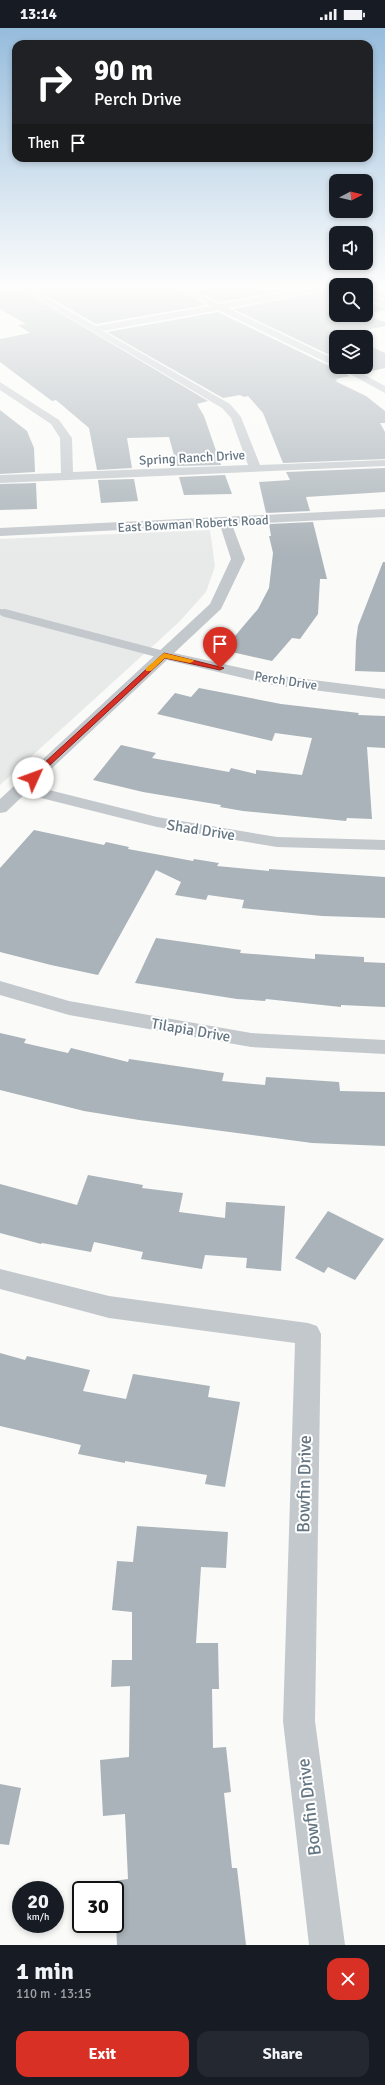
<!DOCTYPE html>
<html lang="en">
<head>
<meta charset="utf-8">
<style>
  :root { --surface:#171b24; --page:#242831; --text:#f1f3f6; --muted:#9ea1a6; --accent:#d93025 }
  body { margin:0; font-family:Signika,sans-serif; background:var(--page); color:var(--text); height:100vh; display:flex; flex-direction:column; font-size:15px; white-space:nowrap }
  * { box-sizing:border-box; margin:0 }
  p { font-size:13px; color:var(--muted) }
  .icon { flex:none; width:22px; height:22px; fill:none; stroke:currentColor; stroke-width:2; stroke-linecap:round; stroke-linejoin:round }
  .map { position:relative; height:1917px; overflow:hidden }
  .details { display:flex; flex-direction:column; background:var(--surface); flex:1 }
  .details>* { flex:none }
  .top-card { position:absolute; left:12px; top:12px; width:361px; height:122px; border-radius:12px; box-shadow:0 2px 6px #0003; background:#202124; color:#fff; overflow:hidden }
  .needle { width:26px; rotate:83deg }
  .tools { position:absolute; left:329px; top:146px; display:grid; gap:8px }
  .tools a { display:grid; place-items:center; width:44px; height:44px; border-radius:8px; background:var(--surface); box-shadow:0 2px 6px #0003; font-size:20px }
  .speed { position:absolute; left:12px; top:1853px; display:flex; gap:8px; font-size:20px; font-weight:700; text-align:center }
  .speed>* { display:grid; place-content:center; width:52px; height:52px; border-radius:50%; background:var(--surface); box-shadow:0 2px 6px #0003; line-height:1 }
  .speed small { font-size:10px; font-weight:400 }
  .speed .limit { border:2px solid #111; border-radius:6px; background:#fff; color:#111 }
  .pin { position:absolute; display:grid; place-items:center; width:34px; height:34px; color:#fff; margin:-41px -17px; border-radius:50% 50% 50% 0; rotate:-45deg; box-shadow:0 0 4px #0007 }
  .pin .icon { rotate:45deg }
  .me { position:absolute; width:44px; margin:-22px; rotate:47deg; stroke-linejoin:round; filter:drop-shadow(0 0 3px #0008) }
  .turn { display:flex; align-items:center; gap:14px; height:84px; padding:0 16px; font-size:18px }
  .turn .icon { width:52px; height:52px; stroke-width:2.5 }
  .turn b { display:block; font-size:28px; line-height:34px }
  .then { display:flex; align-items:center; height:38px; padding:0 16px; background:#0003; gap:8px; font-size:15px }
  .round { display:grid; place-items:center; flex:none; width:42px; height:42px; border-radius:12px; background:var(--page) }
  .overview { display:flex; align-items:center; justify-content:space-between; height:68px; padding:0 16px }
  h1 { font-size:24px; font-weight:700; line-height:30px }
  .button { display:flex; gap:8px; margin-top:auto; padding:8px 16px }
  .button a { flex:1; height:46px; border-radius:12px; background:var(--accent); color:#fff; font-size:16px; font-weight:700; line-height:46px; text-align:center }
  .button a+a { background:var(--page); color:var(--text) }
  .status { display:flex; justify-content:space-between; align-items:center; height:28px; padding:0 20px; background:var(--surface); direction:ltr }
  .status svg { height:11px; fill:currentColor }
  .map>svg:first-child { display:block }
  .built { fill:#e8e9e9 }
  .building { fill:#aab3b9 }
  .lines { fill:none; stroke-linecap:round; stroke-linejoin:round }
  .service-far1 { stroke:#c3c8cc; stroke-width:6 }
  .service { stroke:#c3c8cc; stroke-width:8 }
  .minor { fill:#c3c8cc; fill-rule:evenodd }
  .tertiary { fill:#c3c8cc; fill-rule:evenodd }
  .route { fill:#d93025; stroke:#8d1f18 }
  .slow { fill:#f59e0b }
  .labels { text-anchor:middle; stroke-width:4; stroke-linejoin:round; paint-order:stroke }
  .far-street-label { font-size:13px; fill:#657683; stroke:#fff }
  .street-label { font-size:15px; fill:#657683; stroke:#fff }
  .near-street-label { font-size:18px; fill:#657683; stroke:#fff }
</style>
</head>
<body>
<div class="status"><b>13:14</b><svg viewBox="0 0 49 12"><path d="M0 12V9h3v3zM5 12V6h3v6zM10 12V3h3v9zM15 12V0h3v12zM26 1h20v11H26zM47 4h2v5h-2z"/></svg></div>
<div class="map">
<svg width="385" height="1917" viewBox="0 0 385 1917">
  <rect width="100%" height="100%" fill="#fafaf8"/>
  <path class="built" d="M210,502L215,538L206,564L179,594L0,757V511Z"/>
  <path class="building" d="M20,261L208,373L197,376L204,388L221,437L177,438L169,409L127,410L132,440L97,442L89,400L56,372L52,373L0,334V311L30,305L18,297L26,296L0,281V264Z
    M34,261H178L206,277L96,296Z
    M192,261H296L220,274Z
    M321,261H336V287H364L385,294V298L347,306L352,309H336V330L233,281L316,265Z
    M366,261H385V271L366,264Z
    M366,273L385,280V282L366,286Z
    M218,284L350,348L335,351L338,352L335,353L366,368L385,383V395H380L385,404V431L283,435L263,385L248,368L244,369L240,367L223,370L107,304Z
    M366,316L385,325V340L364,345L353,339H366Z
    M0,382L27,403L34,420L35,444L0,446Z
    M385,440V464L306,469L310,483L266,485L259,454L290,452L286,444Z
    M225,447L232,466L184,467L179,449Z
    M134,451L138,473L101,475L98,452Z
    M36,455L37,481L0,482V456Z
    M313,494L327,551H320L318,586L300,611L292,610L272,633L223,622L258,581L269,560L273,525L269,508H271L269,496Z
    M383,534H385V644L355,643L356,613L358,598Z
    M199,660L281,676L359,685L358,687L385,688V720L367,719L372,791L347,790L346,793L336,792L243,783L220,779L221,777L143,764L93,752L121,717L156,725L152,730L229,744L231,740L256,746V742L302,747L312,710L275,705L272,713L157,686L175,665L191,669Z
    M34,802L104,817L106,814L129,819L128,821L193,833L194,831L219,835L217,838L269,843V841L385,849V890L322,888L242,880L244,872L208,867L206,872L175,867L181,854L156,842L98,947L51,937L0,924V840Z
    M156,910L241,922L240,925L315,931V926L364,929V934L385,935V979L341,977V979L266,971L265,973L237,971L135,955Z
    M0,1005L26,1011L24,1015L68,1025L71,1020L128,1034L129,1031L224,1045L222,1053L265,1057L266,1049L339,1054L340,1063L385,1064V1118L312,1115L139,1092L84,1083L0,1062Z
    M88,1147L143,1157L142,1160L183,1165L179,1184L225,1190L226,1174L285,1178L281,1243L246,1240L247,1230L205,1227L202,1241L141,1231L143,1224L94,1214L91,1224L42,1215L41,1216L0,1205V1156L77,1177Z
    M328,1183L384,1211L355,1252L328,1239L324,1245L295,1230Z
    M0,1325L25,1332L27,1328L90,1342L83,1363L126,1371L133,1346L210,1358L208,1369L240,1374L225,1459L205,1456L207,1447L125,1433V1435L78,1426L81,1417L0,1398Z
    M137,1498L228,1504L226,1540L201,1539L196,1615H218L219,1661H212L213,1720L226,1719L231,1764L224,1765L232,1840H237L246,1917H117L114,1853L128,1851L125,1786L103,1788L100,1732L129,1729L130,1658L111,1659L112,1632H132V1584L112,1582L117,1533L133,1534Z
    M0,1756L21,1760L9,1817L0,1816Z"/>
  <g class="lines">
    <path class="service-far1" d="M0,584L9,586"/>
    <path class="service" d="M5,585L164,627"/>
    <path class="minor" d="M21,261H31L96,298L210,278L179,261H189L220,276L303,261H320L316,264L228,280L336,332V339L218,282L103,303L230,376L241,389L260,437L385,432V438L0,455V447L61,445L60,410L51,396L0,362V354L59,392L72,410L73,444L248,437L231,390L222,380Z
      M366,265L385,273V279L366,271Z
      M337,339H350L385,358V365Z
      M225,490L231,494L245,531L221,581L174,625L273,647L385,661V671L273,657L167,632L33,758L157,789L277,809L385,812V822L277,819L157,799L25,766L6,784L0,785V771L210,576L231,531L219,494Z
      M0,953L69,973L251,1005L385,1012V1026L251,1019L69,987L0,967Z
      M0,1241L109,1268L308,1295L317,1298L321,1306L315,1693L345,1917H309L283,1693L295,1315L109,1290L0,1261Z"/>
    <path class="tertiary" d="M385,481V489L0,508V500Z"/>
  </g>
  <linearGradient id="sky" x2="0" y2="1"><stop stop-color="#96bcdc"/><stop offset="0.49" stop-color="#fdfdfc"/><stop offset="1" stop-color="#fdfdfc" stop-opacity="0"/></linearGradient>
  <rect width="385" height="529" fill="url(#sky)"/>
  <path class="route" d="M164,625L224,640L220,642L165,630L35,751H30V748Z"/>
  <path class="slow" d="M164,625L193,632L194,633L190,635L165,630L151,643H146V640Z"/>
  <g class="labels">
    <g class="far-street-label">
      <text transform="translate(192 429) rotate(-3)" y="5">Spring Ranch Drive</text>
      <text transform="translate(193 495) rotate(-3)" y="5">East Bowman Roberts Road</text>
      <text transform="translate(286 652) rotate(9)" y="5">Perch Drive</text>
    </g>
    <g class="street-label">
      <text transform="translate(201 802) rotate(9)" y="5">Shad Drive</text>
      <text transform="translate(191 1002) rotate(10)" y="5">Tilapia Drive</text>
    </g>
    <g class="near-street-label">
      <text transform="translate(304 1456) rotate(-89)" y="6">Bowfin Drive</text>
      <text transform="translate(309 1779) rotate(-97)" y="6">Bowfin Drive</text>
    </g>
  </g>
</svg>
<div class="tools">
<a><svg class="needle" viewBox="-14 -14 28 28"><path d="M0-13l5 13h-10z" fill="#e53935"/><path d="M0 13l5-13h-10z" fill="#9ea1a6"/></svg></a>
<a><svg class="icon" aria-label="sound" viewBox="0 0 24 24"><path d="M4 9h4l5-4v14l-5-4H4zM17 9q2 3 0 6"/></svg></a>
<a><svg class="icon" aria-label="search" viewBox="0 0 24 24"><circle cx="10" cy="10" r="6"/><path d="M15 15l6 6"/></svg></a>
<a><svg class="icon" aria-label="layers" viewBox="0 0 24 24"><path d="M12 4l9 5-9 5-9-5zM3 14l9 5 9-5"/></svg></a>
</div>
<div class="speed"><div>20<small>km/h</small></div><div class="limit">30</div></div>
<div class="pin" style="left:220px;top:640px;background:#d93025"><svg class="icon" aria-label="arrive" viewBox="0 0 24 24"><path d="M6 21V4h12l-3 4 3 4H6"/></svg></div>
<svg class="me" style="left:33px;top:750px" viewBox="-20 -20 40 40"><circle r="19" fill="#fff"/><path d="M0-13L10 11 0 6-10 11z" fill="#d93025"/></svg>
<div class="top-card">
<div class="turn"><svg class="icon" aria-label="right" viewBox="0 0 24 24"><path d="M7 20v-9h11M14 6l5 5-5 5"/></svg><div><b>90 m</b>Perch Drive</div></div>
<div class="then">Then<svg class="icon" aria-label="arrive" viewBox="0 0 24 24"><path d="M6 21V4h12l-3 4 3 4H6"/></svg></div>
</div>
</div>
<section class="details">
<div class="overview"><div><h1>1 min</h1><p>110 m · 13:15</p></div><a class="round" style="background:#d93025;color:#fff"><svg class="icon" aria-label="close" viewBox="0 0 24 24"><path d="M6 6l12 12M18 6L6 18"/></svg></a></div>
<div class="button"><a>Exit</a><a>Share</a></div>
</section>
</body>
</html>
